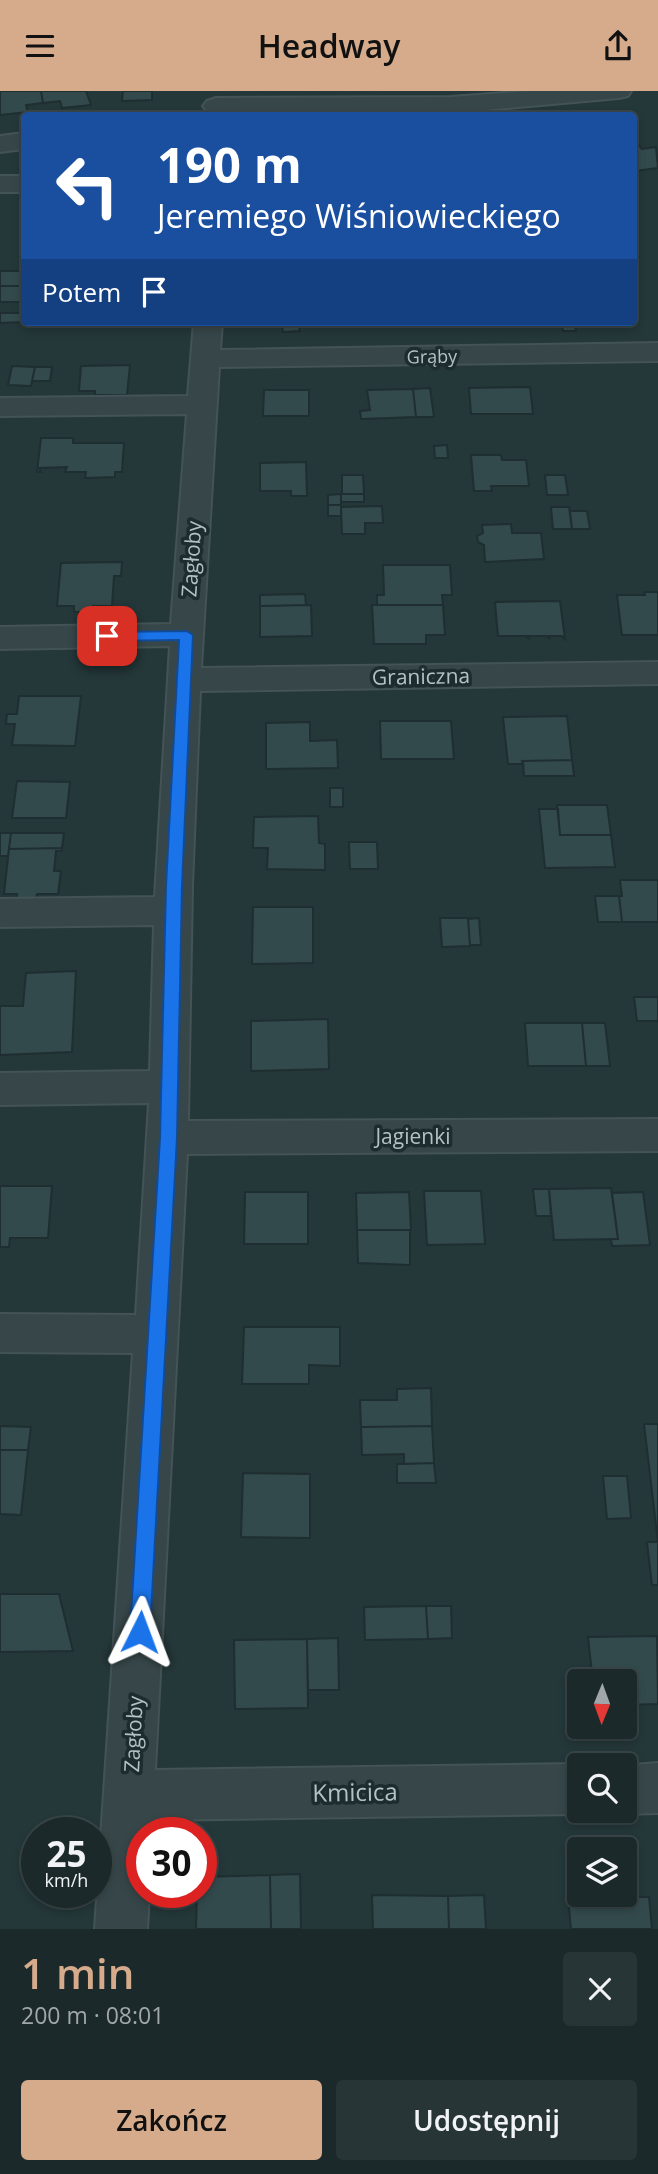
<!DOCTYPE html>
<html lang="pl">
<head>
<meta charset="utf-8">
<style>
  :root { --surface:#1b292b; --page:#283537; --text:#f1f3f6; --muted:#a0a6a9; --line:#394547; --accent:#d6ab8b }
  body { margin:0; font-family:"Open Sans",sans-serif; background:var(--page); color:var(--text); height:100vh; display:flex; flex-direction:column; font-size:26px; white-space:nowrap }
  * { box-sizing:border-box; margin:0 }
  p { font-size:23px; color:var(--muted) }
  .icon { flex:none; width:38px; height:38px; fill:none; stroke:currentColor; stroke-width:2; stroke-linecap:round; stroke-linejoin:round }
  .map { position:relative; height:1838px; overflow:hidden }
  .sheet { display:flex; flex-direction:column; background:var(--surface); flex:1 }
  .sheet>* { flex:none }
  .guide { position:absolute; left:21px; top:21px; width:616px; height:214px; border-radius:7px; box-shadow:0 4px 10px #0003,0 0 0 2px var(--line); background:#1a4fa0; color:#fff; overflow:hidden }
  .needle { width:46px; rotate:181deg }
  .fabs { position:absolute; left:567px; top:1578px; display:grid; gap:14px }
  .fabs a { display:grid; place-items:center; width:70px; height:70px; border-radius:7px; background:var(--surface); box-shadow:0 4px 10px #0003,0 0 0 2px var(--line); font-size:35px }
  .speed { position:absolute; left:21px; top:1726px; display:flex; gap:14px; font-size:35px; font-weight:700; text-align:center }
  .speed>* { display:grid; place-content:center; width:91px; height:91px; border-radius:50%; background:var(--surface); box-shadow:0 4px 10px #0003,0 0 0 2px var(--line); line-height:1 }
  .speed small { font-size:18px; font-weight:400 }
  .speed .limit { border:10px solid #d22; background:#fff; color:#111 }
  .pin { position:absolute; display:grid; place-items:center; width:60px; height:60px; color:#fff; margin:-30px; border-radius:14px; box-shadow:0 4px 10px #0006 }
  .me { position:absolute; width:77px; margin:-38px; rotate:3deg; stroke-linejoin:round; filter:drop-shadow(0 0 5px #0008) }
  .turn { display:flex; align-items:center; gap:24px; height:147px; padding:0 21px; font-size:32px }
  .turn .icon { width:91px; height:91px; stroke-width:2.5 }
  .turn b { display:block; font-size:49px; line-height:60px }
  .then { display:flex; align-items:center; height:66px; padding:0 21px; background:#0003; gap:14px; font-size:26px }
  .round { display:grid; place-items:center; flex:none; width:74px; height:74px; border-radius:7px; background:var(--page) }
  .head { display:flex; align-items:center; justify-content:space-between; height:119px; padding:0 21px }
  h1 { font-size:42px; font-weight:600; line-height:52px; color:var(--accent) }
  .primary-button { display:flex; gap:14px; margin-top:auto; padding:14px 21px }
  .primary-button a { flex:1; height:80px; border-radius:7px; background:var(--accent); color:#111; font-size:28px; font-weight:600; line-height:80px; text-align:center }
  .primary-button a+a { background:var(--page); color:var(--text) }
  header { display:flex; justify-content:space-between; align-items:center; height:91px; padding:0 21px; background:var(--accent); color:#111; font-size:32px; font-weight:600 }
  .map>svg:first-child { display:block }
  .building { fill:#334a4d; stroke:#1f2e30; stroke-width:2 }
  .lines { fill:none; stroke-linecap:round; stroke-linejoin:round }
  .minor-casing { stroke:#445355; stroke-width:4 }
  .minor { fill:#374749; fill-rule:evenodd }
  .route { fill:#1a73e8; stroke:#114b97; stroke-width:2 }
  .labels { text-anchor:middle; stroke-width:7; stroke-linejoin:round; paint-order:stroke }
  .far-street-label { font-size:18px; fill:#b3c2c5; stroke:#1d2c2e }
  .street-label { font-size:21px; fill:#b3c2c5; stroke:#1d2c2e }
  .near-street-label { font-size:24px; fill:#b3c2c5; stroke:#1d2c2e }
</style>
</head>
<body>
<header><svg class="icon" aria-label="menu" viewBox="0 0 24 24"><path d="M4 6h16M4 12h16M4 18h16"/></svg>Headway<svg class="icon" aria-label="share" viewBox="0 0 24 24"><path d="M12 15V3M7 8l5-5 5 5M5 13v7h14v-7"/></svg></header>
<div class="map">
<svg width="658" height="1838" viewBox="0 0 658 1838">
  <rect width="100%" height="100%" fill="#243739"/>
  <path class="building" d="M0,0H41L43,12L26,14L28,21L0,24Z
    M41,0H86L91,14L62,17L60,10L43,12Z
    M123,0H152V9L122,10Z
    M638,53L642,58L656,56L658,77L634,80V54Z
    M0,180H24V195H0Z
    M0,195H24V211H0Z
    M0,222H24V231L0,232Z
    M268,231H331V235L299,236L300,240L283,241L282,235H265Z
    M459,231H513V233L459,234Z
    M561,231H616L617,235L575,236L576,240H563Z
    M130,274L127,304H95V300H79L81,275Z
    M12,275L35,276L31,295L8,294Z
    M35,276H52L50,290H32Z
    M530,296L533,323H471L469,297Z
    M430,297L434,326H416L413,298Z
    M413,298L416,326L361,328L360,320L370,319L367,299Z
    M264,299H309V325H263Z
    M41,347H73V352H124L122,381H115V386L85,387L86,381H65L67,376L39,377L41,381H37Z
    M447,354L448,367H435L434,355Z
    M471,364H501L502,369H526L529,395H491L492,400H474Z
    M306,371L307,405H291V400H260V372Z
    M342,384H363L364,403H342Z
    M545,384H565L568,404H547Z
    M341,403V414H328V404Z
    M341,403H364V411H341Z
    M328,414H341V425H328Z
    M382,415L383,432H365V443H342L341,416Z
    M551,416H569L572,438H553Z
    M570,420H587L590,438H572Z
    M511,433L512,442H541L544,468L485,471L484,454L478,451L477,445L483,442L482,434Z
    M122,471L121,485H114L112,515H93L92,521H74V515H57L61,472Z
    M383,474H450L452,504H442L443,514H377V504H384Z
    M644,501H658V544H622L617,504H645Z
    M305,503L306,514L260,515V504Z
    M560,510L565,548L562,545H549L550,548L547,545H528L529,548L526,545H498L495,511Z
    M311,514L312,545L260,546V515Z
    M372,514H443L445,544H426V553H374Z
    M19,605H81L75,655L12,654L15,633H6L7,623H17Z
    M567,625L572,669L522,670L523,673H508L503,626Z
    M380,630H451L454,668H381Z
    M310,631V650L337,649L338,677L266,678V632Z
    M572,669L574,685H524L523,670Z
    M17,690L70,691L66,727H12Z
    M330,697H343V716H330Z
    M557,714H607L611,744H560Z
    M539,718H558L560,744H611L615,776L545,777Z
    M318,725L319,752L325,753V779L267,778L268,757H253L254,726Z
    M0,742H11L8,765H0Z
    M11,742H64L62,757L9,758Z
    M349,751H377L378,778H350Z
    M62,757V760H56L54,780H61L58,803H37L35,812H16L17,803H4L9,758Z
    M620,789H658V831H622L619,805H622Z
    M595,805H619L622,831H598Z
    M253,816H313V872L252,873Z
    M440,827H468L470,855L442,856Z
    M479,827L481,854H470L468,828Z
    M76,880L72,961L0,964V915H23L26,882Z
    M634,906H658V930H637Z
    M328,928L329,978L251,980V930Z
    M525,932H582L586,975H528Z
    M582,932H605L610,975H586Z
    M0,1095H52L48,1147H10L9,1156H0Z
    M611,1097L618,1148L554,1149L549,1098Z
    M533,1098H549L551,1125H536Z
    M424,1100H481L485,1153L427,1154Z
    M245,1101H308V1153H244Z
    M409,1101L411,1139H357L356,1102Z
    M643,1101L650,1154L612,1155L611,1148H618L612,1102Z
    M357,1139H410V1174L358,1172Z
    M244,1236H340V1275L309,1274V1293H242Z
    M431,1297L432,1335L361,1336L360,1309H397V1298Z
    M644,1333H658V1451Z
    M0,1335L31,1336L28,1359H0Z
    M432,1335L434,1372L404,1373V1363L362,1364L361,1336Z
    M0,1359H28L21,1424L0,1423Z
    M434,1372L436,1392H397V1373Z
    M243,1382L310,1383V1447L241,1446Z
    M603,1385H627L631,1427L607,1428Z
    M647,1451H658V1494H652Z
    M0,1503H59L73,1560L0,1561Z
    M426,1515L428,1548L365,1549L364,1516Z
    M426,1515H451L452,1547L428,1548Z
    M657,1545L658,1613L625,1614V1591H593L588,1546Z
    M338,1547L339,1599H308L307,1548Z
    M307,1548L308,1617L235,1618L234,1549Z
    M300,1783L301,1838H271L270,1784Z
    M270,1784L271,1838H196L197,1801H201V1786Z
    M372,1804L448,1805L449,1838H373Z
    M484,1804L486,1838H449L448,1805Z
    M568,1806H649L652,1838H571Z"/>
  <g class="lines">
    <defs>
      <path id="minor" d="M529,0H631L628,5L619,7L451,22L216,23L207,20L203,15L207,10L216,7L451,6Z
        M24,42V58L0,61V45Z
        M0,85H24V101H0Z
        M194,231H222L220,259L658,252V270L219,276L201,577L658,571V593L200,600L192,795L188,1030L658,1028V1060L187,1063L155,1679L579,1673L583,1675H579V1720H586L579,1723L153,1729L152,1741H142V1801H149L147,1838H95L133,1262L0,1261V1223L136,1224L149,1012L0,1014V982L150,980L154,834L0,836V808L155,806L170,555L0,558V536L171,533L187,323L0,325V307L188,305Z
        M658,1672V1722L625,1723L618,1720H625V1675H621Z"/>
    </defs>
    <use href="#minor" class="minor-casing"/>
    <use href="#minor" class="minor"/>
  </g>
  <path class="route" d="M187,540L193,544L182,795L177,1047L150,1541L147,1548L140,1551L133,1548L130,1541L160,1047L166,795L179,549L107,550L100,545L107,541Z"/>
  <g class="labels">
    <g class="far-street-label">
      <text transform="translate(432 266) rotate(-1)" y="6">Grąby</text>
    </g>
    <g class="street-label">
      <text transform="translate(192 468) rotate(-86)" y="7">Zagłoby</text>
      <text transform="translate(421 586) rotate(-1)" y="7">Graniczna</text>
      <text x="413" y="1053">Jagienki</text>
      <text transform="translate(134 1643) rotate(-87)" y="7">Zagłoby</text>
    </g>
    <g class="near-street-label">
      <text transform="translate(355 1702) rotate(-1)" y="8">Kmicica</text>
    </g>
  </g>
</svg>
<div class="fabs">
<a><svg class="needle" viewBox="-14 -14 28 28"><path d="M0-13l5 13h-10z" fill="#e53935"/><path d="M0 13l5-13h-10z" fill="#a0a6a9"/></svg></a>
<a><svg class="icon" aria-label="search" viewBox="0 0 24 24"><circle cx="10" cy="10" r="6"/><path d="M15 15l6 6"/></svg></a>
<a><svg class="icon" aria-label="layers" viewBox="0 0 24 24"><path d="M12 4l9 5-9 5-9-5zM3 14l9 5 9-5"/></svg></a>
</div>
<div class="speed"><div>25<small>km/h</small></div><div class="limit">30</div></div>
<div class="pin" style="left:107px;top:545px;background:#d93025"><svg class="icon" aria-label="arrive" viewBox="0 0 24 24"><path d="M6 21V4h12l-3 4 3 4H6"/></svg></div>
<svg class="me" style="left:140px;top:1541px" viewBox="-20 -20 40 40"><path d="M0-17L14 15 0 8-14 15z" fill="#1a73e8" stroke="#fff" stroke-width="4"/></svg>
<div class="guide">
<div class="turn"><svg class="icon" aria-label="left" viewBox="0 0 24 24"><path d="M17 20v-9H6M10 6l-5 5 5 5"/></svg><div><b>190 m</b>Jeremiego Wiśniowieckiego</div></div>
<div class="then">Potem<svg class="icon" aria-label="arrive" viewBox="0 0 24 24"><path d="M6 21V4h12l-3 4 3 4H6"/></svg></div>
</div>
</div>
<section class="sheet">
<div class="head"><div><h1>1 min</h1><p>200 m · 08:01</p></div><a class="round"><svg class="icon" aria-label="close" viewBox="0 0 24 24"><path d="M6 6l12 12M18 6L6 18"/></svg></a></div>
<div class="primary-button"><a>Zakończ</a><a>Udostępnij</a></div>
</section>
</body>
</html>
